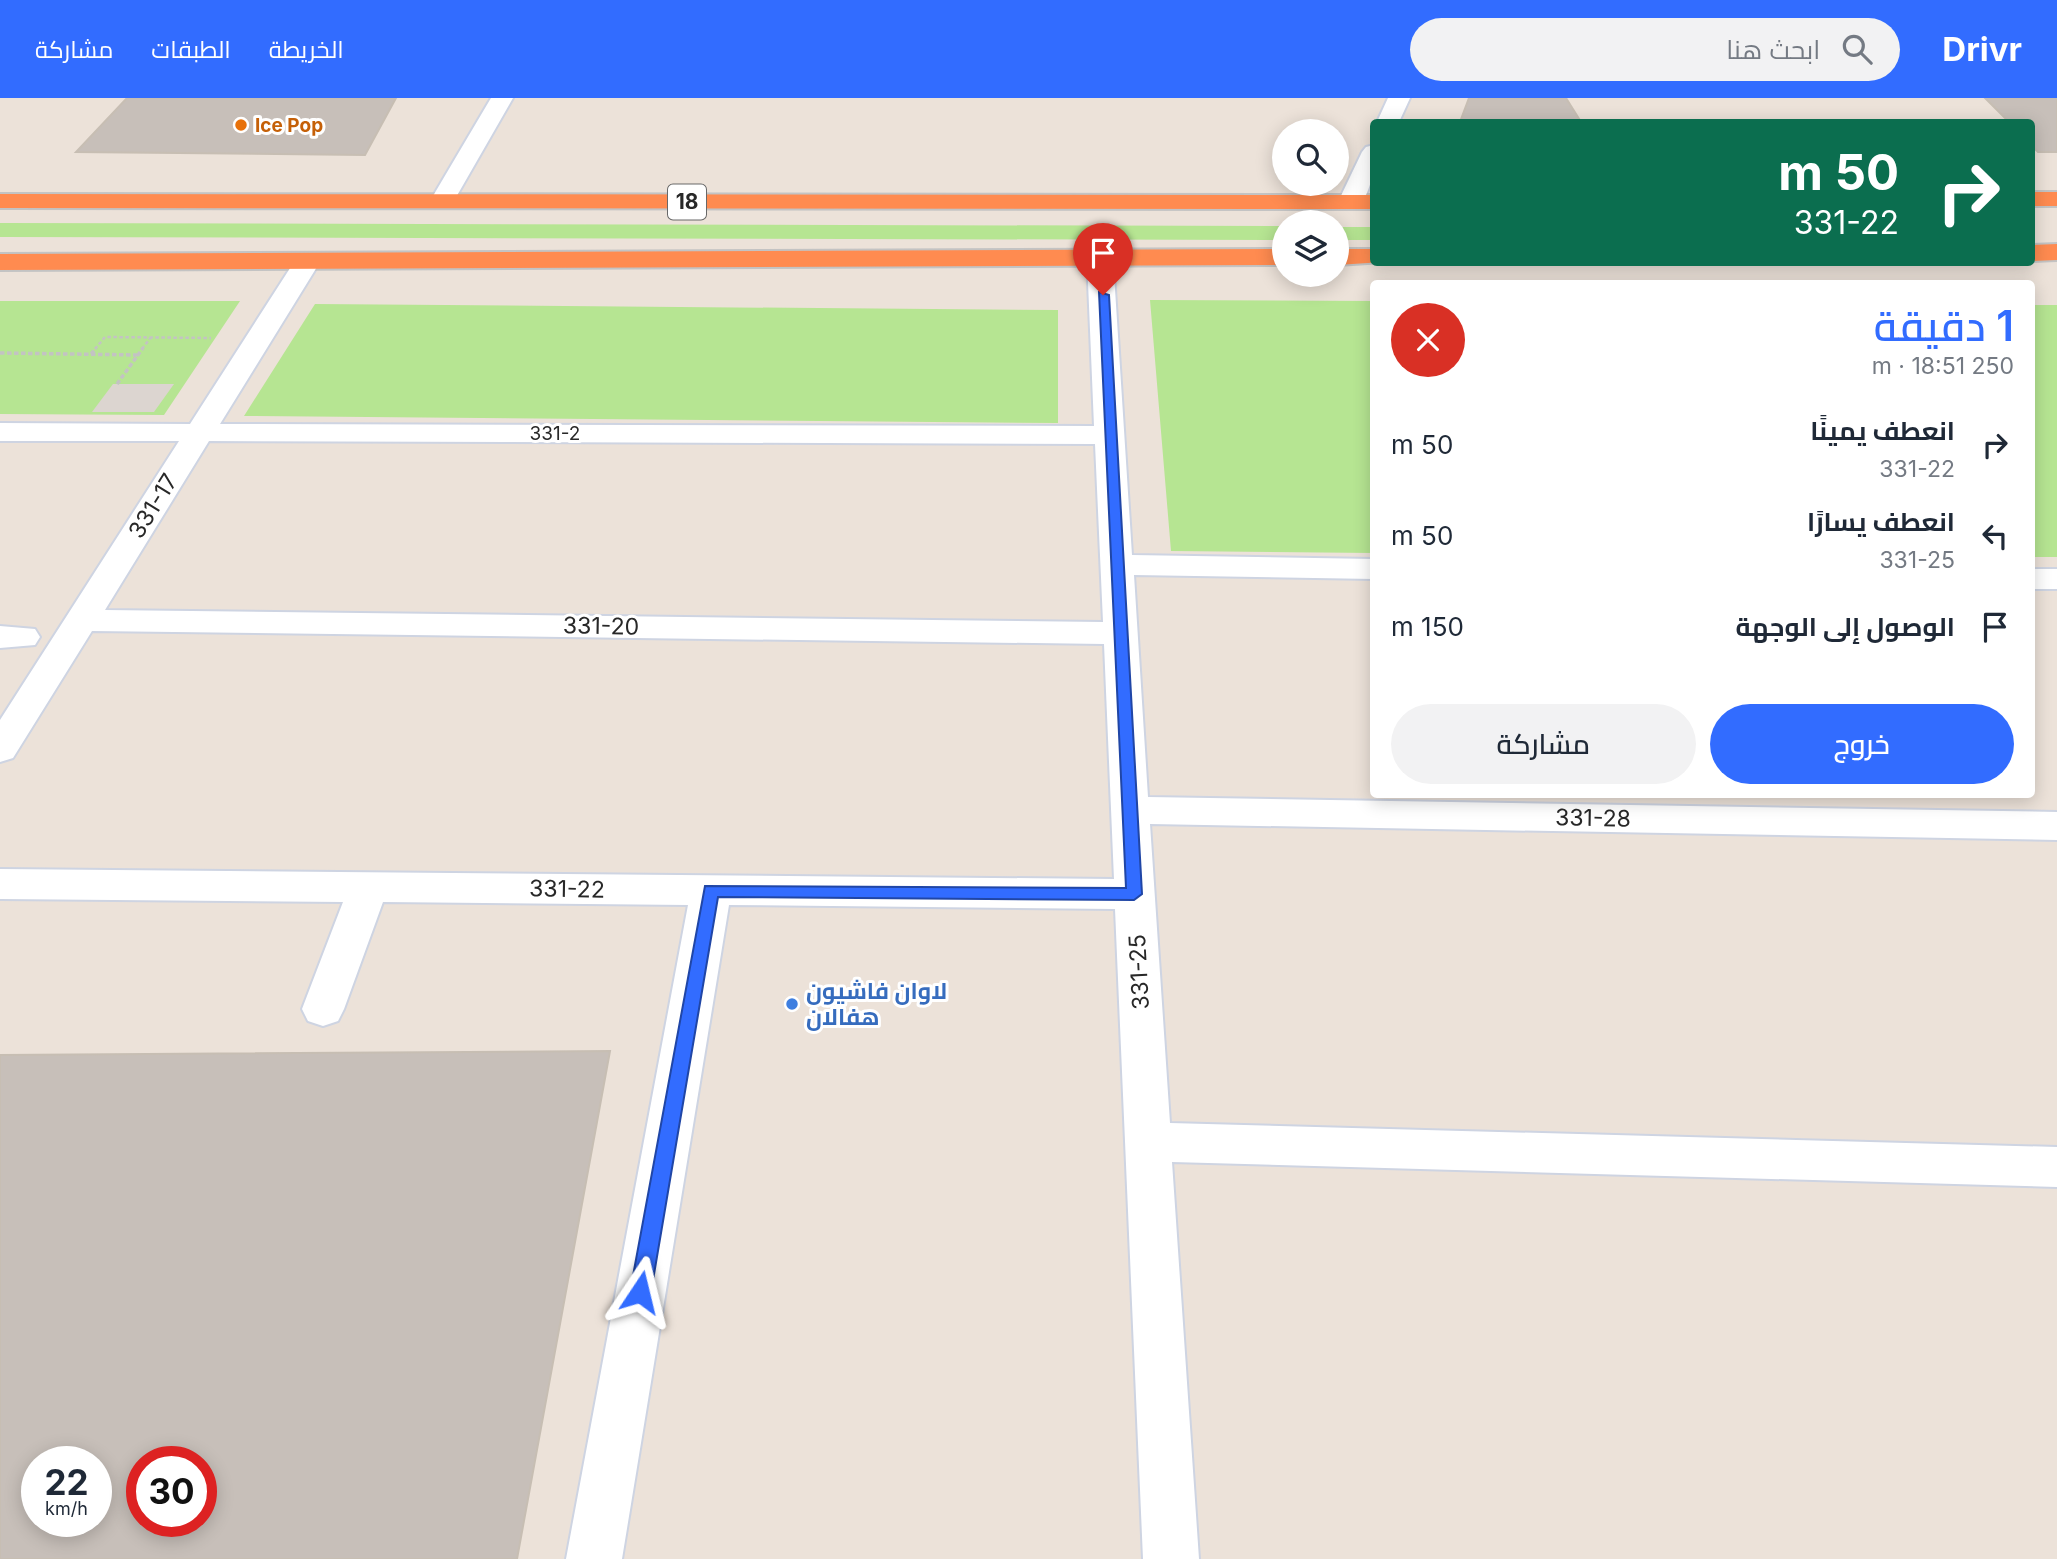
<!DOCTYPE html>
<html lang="ar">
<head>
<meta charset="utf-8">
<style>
  :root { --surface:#fff; --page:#f2f2f3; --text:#1f2937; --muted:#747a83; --accent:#326cff }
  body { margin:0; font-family:Inter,Cairo,sans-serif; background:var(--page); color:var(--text); direction:rtl; height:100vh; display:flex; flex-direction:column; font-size:26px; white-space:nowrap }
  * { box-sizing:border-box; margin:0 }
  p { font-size:23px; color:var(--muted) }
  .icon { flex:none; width:38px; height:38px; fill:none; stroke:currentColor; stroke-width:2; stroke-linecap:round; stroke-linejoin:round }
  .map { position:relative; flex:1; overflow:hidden; direction:ltr }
  .details { position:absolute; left:1370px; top:182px; width:665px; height:518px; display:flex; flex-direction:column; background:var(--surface); border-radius:7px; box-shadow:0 4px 18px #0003; direction:rtl }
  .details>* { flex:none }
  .guide { position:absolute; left:1370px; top:21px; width:665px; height:147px; border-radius:7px; box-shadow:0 4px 18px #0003; direction:rtl; background:#0b6e4f; color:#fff; overflow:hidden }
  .buttons { position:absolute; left:1272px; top:21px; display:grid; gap:14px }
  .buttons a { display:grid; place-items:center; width:77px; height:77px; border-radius:50%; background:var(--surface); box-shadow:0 4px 18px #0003; font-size:35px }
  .speed { position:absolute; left:21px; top:1348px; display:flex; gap:14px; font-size:35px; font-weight:700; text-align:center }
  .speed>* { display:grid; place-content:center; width:91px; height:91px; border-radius:50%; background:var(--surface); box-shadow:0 4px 18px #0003; line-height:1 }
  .speed small { font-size:18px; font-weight:400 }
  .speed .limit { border:10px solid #d22; background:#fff; color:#111 }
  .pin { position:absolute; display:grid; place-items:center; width:60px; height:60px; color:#fff; margin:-72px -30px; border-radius:50% 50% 50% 0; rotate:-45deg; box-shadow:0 0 7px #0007 }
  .pin .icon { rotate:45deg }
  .me { position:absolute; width:77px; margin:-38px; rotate:10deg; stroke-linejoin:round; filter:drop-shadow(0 0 5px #0008) }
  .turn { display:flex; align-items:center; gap:24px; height:147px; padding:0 21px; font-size:32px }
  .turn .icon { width:91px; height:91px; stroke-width:2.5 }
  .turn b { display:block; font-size:49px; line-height:60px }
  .round { display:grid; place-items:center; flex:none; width:74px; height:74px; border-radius:37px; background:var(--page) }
  .summary { display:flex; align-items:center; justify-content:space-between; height:119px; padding:0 21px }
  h1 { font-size:42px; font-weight:600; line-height:52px; color:var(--accent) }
  .action { display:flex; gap:14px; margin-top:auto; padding:14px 21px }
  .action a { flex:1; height:80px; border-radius:42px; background:var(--accent); color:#fff; font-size:28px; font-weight:600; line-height:80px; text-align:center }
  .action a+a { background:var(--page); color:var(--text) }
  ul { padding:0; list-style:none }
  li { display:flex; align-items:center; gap:21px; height:91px; padding:0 21px }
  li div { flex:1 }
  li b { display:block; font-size:26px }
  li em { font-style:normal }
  header { display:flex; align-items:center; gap:42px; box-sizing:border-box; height:98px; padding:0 35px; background:var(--accent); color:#fff }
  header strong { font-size:33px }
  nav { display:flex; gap:38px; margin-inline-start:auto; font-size:24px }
  .search { width:490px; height:63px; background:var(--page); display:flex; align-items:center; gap:18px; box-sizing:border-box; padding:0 24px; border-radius:38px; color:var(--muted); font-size:26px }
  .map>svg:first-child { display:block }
  .green { fill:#b6e592 }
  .plaza { fill:#dcd5d0 }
  .building { fill:#c7bfb9; stroke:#c7beb3; stroke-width:2; fill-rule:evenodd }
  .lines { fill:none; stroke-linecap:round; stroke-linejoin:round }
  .minor-casing { stroke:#ced4e2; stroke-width:4 }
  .highway-casing { stroke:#c3c3c3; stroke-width:4 }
  .path-far1 { stroke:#c3c3c3; stroke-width:2.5; stroke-dasharray:3.5 2.5; stroke-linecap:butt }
  .path { stroke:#c3c3c3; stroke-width:3.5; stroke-dasharray:4.5 2.5; stroke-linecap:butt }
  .minor { fill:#fff; fill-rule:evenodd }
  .highway { fill:#ff8b50; fill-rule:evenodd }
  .route { fill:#326cff; stroke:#2046a6; stroke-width:2 }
  .food-dot { fill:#e8710a; stroke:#fff; stroke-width:2.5 }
  .shop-dot { fill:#3f7fe0; stroke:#fff; stroke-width:2.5 }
  .labels { text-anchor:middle; stroke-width:6; stroke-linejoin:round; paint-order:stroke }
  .far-food-label { font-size:19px; font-weight:bold; fill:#c56008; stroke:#fff; text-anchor:start }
  .far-street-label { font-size:19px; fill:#282828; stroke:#fff }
  .shield { fill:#fff; stroke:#686868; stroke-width:2 }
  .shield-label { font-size:21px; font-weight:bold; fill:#282828 }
  .street-label { font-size:23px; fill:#282828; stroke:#fff }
  .shop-label { font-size:23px; font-weight:bold; fill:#366cbe; stroke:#fff; text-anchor:start }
</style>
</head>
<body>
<header>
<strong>Drivr</strong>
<div class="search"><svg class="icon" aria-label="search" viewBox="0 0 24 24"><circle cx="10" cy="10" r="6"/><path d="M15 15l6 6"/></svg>ابحث هنا</div>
<nav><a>الخريطة</a><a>الطبقات</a><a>مشاركة</a></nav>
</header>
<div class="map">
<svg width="2057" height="1461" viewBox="0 0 2057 1461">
  <rect width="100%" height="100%" fill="#ece2d9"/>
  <path class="green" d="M0,125L1284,128V142L0,139Z
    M1337,129H1374V142H1337Z
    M1150,202L1374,203V455L1171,453Z
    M0,203H240L164,317L0,316Z
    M315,206L1058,212V325L244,318Z
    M2032,207H2057V459H2032Z"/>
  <path class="plaza" d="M113,286H174L154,314H92Z"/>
  <path class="building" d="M127,0H396L365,57L76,54Z
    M1469,0H1566L1581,24H1460Z
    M1985,0H2057V54H2038L2032,48V24H2009Z
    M610,953L517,1461H0V957ZM37,1363H96V1423H37ZM142,1363H201V1423H142Z"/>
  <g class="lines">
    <defs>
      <path id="minor" d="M491,0H513L451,108L442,110L433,108L430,103Z
        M1388,0H1410L1399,24H1377Z
        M1374,47C1374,71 1373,89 1359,109L1350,111L1341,109L1338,104L1362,54L1366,49Z
        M1100,152L1109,155L1113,160L1132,457L1374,461V481L1134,477L1148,699L2057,714V742L1150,726L1170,1025L2057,1049V1089L1172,1064L1199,1461H1143L1115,811L729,807L622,1461H566L688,807L383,804L344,911L338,923L323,928L308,923L302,911L343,804L0,801V771L1114,781L1104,546L92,533L13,660L0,664V622L179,343H0V325L190,326L294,164L298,159L307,156L316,159L320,164L220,326L1094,328L1087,160L1091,155ZM209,343L1095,346L1103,524L105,512Z
        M2032,471H2057V491H2032Z
        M0,528L35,531L40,539L35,547L0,550Z"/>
      <path id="highway" d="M2032,94H2057V108H2032Z
        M0,96L1374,97V111L0,110Z
        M2057,146V162L2032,163V147Z
        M1284,151V167L0,172V156Z
        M1337,151H1374V164H1383L1337,167Z"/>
    </defs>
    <use href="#minor" class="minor-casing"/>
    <use href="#highway" class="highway-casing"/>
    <path class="path-far1" d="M95,251L105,239L211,240
      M142,251L151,239"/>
    <path class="path" d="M0,255L139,257
      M91,256L96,250
      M117,286L143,250"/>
    <use href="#minor" class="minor"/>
    <use href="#highway" class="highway"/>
  </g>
  <path class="route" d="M1099,194L1109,197L1142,796L1134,802L718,799L651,1194L648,1200L640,1203L633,1200L630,1194L705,788L1126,790Z"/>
  <circle class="food-dot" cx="241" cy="27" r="7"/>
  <circle class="shop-dot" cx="792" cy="906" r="7"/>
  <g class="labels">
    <g class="far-food-label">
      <text x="255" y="34">Ice Pop</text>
    </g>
    <g class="far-street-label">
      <text x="555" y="342">331-2</text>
    </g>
    <rect class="shield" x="668" y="86.5" width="38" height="35" rx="5"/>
    <g class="shield-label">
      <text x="687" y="111">18</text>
    </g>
    <g class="street-label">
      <text transform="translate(153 408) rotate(-58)" y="8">331-17</text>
      <text transform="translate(601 528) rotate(1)" y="8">331-20</text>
      <text transform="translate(1593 720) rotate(1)" y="8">331-28</text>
      <text transform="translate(567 791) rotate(1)" y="8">331-22</text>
      <text transform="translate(1139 874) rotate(-93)" y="8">331-25</text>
    </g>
    <g class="shop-label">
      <text x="806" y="901">لاوان فاشيون<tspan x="806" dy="26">هفالان</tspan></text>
    </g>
  </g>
</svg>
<div class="buttons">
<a><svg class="icon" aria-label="search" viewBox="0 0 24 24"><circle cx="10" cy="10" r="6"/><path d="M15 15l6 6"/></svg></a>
<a><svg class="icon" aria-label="layers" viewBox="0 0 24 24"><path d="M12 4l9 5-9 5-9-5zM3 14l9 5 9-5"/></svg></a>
</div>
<div class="speed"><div>22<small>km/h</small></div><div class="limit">30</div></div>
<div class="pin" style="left:1103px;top:197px;background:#d93025"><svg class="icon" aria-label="arrive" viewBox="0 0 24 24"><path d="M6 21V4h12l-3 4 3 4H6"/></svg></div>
<svg class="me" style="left:640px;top:1194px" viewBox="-20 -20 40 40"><path d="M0-17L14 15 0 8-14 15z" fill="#326cff" stroke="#fff" stroke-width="4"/></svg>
<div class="guide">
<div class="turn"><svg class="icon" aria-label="right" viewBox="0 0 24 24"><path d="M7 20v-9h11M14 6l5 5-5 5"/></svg><div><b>50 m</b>331-22</div></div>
</div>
<section class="details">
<div class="summary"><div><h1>1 دقيقة</h1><p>250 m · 18:51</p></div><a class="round" style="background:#d93025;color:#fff"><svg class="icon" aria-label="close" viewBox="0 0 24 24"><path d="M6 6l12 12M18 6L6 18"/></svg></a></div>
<ul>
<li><svg class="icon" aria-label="right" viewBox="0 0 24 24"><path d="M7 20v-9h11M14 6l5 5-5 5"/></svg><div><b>انعطف يمينًا</b><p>331-22</p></div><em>50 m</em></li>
<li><svg class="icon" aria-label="left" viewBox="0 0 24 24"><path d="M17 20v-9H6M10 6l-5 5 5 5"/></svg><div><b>انعطف يسارًا</b><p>331-25</p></div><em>50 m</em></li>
<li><svg class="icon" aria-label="arrive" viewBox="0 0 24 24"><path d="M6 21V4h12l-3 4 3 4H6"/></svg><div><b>الوصول إلى الوجهة</b></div><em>150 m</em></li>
</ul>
<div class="action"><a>خروج</a><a>مشاركة</a></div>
</section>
</div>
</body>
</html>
